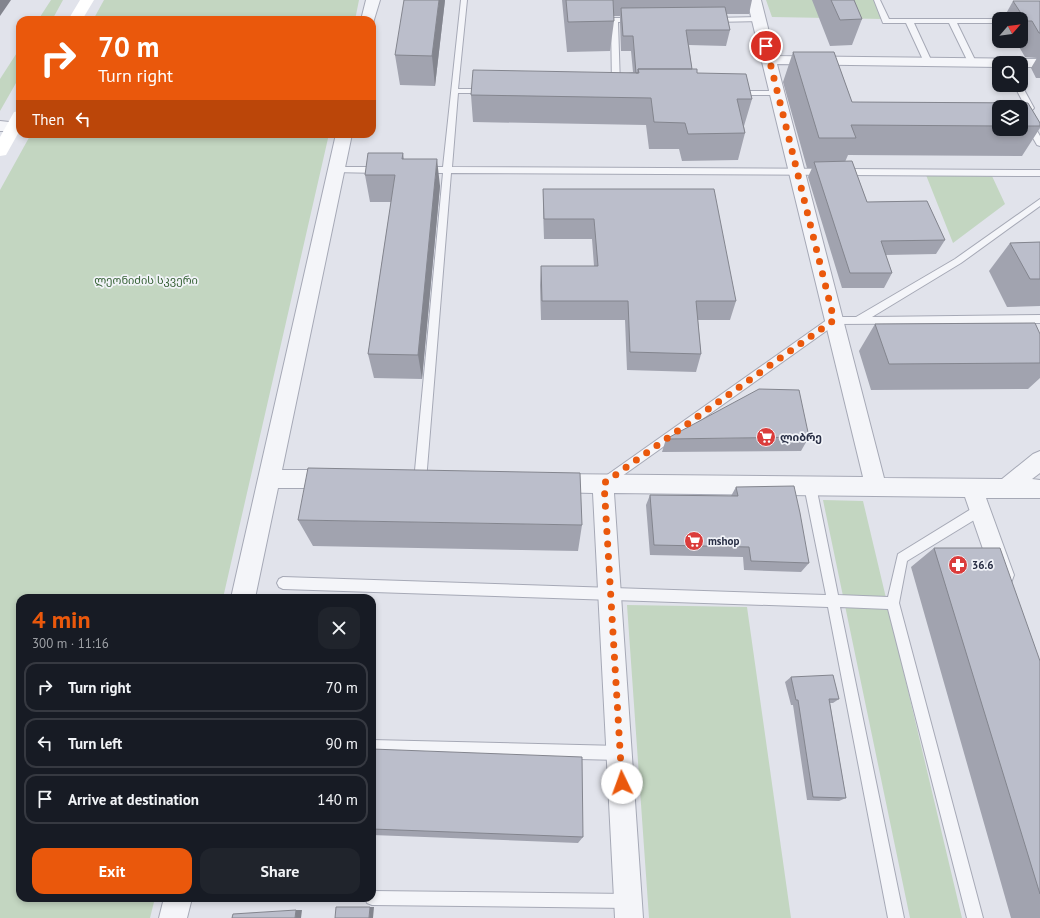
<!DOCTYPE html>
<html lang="en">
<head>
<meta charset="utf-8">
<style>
  :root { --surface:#171b24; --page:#20242c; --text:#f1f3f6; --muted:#9ea1a6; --line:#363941; --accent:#ea580c }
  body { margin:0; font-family:"PT Sans","Noto Sans Georgian",sans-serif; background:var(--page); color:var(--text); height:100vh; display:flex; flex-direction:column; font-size:15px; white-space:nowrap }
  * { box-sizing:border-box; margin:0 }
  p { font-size:13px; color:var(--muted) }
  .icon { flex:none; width:22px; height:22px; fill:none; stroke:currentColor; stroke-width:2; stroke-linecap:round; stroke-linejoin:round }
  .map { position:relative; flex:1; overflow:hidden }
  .drawer { position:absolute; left:16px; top:594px; width:360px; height:308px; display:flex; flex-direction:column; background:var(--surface); border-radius:12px; box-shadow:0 2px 6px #0003 }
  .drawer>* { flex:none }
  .guide { position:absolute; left:16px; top:16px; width:360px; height:122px; border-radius:12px; box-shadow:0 2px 6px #0003; background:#ea580c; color:#fff; overflow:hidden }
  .needle { width:26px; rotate:62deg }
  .controls { position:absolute; left:992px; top:12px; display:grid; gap:8px }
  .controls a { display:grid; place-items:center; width:36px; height:36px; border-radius:8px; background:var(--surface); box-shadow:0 2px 6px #0003; font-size:20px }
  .pin { position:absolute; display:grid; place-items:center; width:34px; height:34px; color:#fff; margin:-17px; border:2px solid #fff; border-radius:50%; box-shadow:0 1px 4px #0007 }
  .me { position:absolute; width:44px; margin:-22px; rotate:357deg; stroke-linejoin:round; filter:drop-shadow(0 0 3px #0008) }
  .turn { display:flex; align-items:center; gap:14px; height:84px; padding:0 16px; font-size:18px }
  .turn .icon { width:52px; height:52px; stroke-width:2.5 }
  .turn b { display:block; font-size:28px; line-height:34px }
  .then { display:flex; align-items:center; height:38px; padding:0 16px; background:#0003; gap:8px; font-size:15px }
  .round { display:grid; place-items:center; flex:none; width:42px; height:42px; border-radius:12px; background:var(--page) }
  .summary { display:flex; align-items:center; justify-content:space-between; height:68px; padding:0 16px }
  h1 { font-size:24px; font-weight:700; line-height:30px; color:var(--accent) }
  .cta { display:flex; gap:8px; margin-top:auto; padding:8px 16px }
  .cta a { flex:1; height:46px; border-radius:12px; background:var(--accent); color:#fff; font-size:16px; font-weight:700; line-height:46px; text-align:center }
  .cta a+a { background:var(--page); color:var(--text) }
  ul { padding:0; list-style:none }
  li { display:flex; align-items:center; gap:12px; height:50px; margin:0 8px 6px; padding:0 8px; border:2px solid var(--line); border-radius:12px }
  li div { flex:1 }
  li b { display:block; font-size:15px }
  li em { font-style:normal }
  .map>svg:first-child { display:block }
  .green { fill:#c3d6c1 }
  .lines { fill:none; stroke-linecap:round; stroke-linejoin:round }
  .lane-casing { stroke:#a6a9b6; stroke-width:2 }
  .street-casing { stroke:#a6a9b6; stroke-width:2 }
  .lane { fill:#f4f5f9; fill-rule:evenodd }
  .street { fill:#f4f5f9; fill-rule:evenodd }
  .secondary { fill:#fff; fill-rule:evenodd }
  .wall { fill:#a1a3af; fill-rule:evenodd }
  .shaded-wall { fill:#83858e }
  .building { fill:#bbbecb; stroke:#83858e }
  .route { stroke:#ea580c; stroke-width:7; stroke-dasharray:0 12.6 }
  .labels { text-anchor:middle; stroke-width:3.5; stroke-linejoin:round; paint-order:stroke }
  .park-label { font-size:11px; fill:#356134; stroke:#f1f3f8 }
  .poi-label { font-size:11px; font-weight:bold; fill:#282e44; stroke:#f1f3f8; text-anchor:start }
</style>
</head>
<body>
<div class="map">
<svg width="1040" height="918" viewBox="0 0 1040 918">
  <rect width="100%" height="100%" fill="#e1e3eb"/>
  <path class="green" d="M51,0H63L52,20H38Z
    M104,0H359L355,20H93Z
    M766,0H875L883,19L772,17Z
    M20,48V76L0,111V79Z
    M31,134H329L223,598H20V898H155L150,918H0V190Z
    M926,175L992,176L1005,204L953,243Z
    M823,500L863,501L962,918H910Z
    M627,605L747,607L791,918H649Z"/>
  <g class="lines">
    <defs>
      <path id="lane" d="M461,0H467L458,89H487L491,91L487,93H458L452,167L1040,170V176L451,173L426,481L424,484L420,486L416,484L414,481L443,173H425L421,170L425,167H443Z
        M874,0H880L889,19H999V23H957L976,62L972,64L968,62L949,23H914L932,62L928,64L924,62L906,23H883Z
        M759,17H762V21L713,22L709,20L713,18Z
        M611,18H634L638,20L634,22H618L620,86L616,88L612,86Z
        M1021,84L1034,108L1028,115L1040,136V146L1037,145L1021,117V114L1026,108L1014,85H1021Z
        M733,91H777L781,93L777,95H736L732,93Z
        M336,167H379L383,170L379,173L333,172L332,170Z
        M1040,199V206L961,263L872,317L1040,315V323L836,324L608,486L604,488L600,486L598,483L600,480L831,317H856L955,259Z
        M810,481L814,483L816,486L838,595L888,597L898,554L976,506L980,505L984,506L986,510L984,514L907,561L899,603L983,918H967L888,609L840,607L904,918H888L828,607L283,589L279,587L277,583L279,579L283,577L826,595L804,486L806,483Z
        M372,740L620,746L625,748L627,753L625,758L620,760L372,754Z
        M372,891L628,894L633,896L635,901L633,906L628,908L372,905L367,903L365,898H372Z"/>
      <path id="street" d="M366,0H380L373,23L372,20H361Z
        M747,0H761L775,56L1040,59V67H1021V63H999V67L777,64L884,478L1002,479L1033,454L1040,451V473L1032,479L1040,480V498H986L1014,575L1011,583L1003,586L995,583L992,575L965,497L614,493L643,918H615L593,493L553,492L545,490L542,483L545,476L553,474L863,477Z
        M0,121L19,123L20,129L14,131H0Z
        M336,134H352L282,470H333L341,472L344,479L341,486L333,488H278L255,598H231Z
        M164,898H192L187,918H159Z"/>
    </defs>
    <use href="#lane" class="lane-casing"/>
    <use href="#street" class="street-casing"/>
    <use href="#lane" class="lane"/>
    <use href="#street" class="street"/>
    <path class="secondary" d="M80,0H94L82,20H68Z
      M20,111V130L6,155L0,156V137L14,112Z"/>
  </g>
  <path class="wall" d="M445,0L435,86L400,85L395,55Z
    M562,0H752L749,14H727L730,30L726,46L689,45L692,69L697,73L752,99L744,126L745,133L738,160L682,161L679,149H649L646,125L473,122L471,95L633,72L631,51H621L620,23V16H613L614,21L610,51L567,52Z
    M812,0H854L862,19L852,45L830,46Z
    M1013,1H1040V78H1036L1031,68L1037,58L1025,57L1018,45H1012L1010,41H1021V19H1003Z
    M793,52H834L852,102L1028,103L1040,123V128L1022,156L848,155L845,162L852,161L867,202L927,201L945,240L936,254L886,255L892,273L884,288H842L808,177L812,168H807L783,82ZM999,107H1021V129H999Z
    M403,153L404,159L440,186L422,379L374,378L368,354L391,202H370L365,175Z
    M543,189L736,301L730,320H698L701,354L696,372L627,370L625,320H541L540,285L541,266H594L592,239H544L543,209Z
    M1040,242V306L1007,307L989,271L1010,243Z
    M875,324L1040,334V378L1028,389L871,390L859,351Z
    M809,437L801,451L662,452L666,439Z
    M736,487L809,563L801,572L744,570L743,557L650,555L646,505L650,495L731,496Z
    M298,520L582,525L578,551L313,546Z
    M934,548L1040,661V918H1011L911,567Z
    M791,677L839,699L833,703H830L846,798L839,801L807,800L793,705H791L785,682Z
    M372,749L583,837L578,843L372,835Z"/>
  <path class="shaded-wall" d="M0,0H11L0,16Z
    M439,0H445L435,86L432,56Z
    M437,159L440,186L422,379L418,355Z
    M370,907H374L373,918H369Z
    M296,910H302L301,918H295Z"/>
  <path class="building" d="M404,0H439L432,56L395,55Z
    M566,0H613L614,21L568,22Z
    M831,0H854L862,19L840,20Z
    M1013,1H1040V33H1039L1032,21H1026Z
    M725,7L730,30H686L692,69H638V73H636L633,36H623L621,8Z
    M793,52H834L852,102L1028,103L1040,123V126H1021V107H999V126L851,125L856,138H819Z
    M638,69H697V73L746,74L752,99H737L745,133L688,134L685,123L654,122L651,98L471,95L473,70L639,73Z
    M368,153H403L402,159H437L418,355L368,354L395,175H365Z
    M852,161L867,202L927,201L945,240L881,241L892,273H850L814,162Z
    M543,189H714L736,301H696L701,354L630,352L628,301H542L541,266H598L594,219H544Z
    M1040,242V279H1030L1010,243Z
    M1035,323L1040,334V363L889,364L875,324Z
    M759,389L799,390L809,437L666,439Z
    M308,468L580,473L582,525L298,520Z
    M794,486L800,513L809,563L751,561L749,547L654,545L650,495L738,496L736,487Z
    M934,548H1000L1040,661V894Z
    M833,675L839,699H829L846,798L813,797L798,700H796L791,677Z
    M372,749L582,757L583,837L372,829Z
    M336,907H370L369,918H335Z
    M296,910L295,918H232L233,914Z"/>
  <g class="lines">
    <path class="route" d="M622,783L604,483L834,320L766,46"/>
  </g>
  <defs>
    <symbol id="supermarket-disc" viewBox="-11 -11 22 22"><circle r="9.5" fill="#db3c3b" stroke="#f1f3f8"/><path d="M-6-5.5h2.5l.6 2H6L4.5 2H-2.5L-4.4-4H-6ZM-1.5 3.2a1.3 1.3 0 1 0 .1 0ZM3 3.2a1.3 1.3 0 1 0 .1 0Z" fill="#fff"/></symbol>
    <symbol id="pharmacy-disc" viewBox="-11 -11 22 22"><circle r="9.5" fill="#db3c3b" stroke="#f1f3f8"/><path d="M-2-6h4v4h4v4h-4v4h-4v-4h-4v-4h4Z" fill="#fff"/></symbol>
  </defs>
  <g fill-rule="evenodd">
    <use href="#supermarket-disc" x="755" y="426" width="22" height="22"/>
    <use href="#supermarket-disc" x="683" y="530" width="22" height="22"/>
    <use href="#pharmacy-disc" x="947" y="554" width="22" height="22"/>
  </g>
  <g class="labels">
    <g class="park-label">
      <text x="146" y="284">ლეონიძის სკვერი</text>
    </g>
    <g class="poi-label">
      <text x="780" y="441">ლიბრე</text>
      <text x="708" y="545">mshop</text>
      <text x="972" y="569">36.6</text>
    </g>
  </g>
</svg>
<div class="controls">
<a><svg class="needle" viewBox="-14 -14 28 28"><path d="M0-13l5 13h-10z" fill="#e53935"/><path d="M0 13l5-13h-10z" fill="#9ea1a6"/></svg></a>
<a><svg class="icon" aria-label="search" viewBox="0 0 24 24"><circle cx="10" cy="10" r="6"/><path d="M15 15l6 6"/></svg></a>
<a><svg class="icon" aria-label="layers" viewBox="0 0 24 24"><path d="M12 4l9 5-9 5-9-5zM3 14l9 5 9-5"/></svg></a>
</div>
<div class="pin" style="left:766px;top:46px;background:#d93025"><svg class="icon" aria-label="arrive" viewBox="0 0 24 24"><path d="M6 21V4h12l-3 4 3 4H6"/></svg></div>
<svg class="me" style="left:622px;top:783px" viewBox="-20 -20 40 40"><circle r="19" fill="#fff"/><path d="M0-13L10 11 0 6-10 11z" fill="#ea580c"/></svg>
<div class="guide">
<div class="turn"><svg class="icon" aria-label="right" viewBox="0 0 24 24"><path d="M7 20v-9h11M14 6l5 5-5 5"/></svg><div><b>70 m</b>Turn right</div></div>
<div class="then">Then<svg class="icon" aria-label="left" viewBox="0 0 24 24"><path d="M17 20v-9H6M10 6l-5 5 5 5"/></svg></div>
</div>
<section class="drawer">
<div class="summary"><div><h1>4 min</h1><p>300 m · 11:16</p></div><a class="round"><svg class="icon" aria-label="close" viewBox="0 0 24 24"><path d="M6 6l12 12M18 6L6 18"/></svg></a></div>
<ul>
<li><svg class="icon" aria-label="right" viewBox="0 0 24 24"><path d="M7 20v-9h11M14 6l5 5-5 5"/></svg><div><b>Turn right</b></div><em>70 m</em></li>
<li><svg class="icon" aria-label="left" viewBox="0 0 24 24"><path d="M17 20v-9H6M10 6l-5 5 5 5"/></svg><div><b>Turn left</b></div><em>90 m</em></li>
<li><svg class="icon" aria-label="arrive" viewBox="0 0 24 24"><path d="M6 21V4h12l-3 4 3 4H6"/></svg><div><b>Arrive at destination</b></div><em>140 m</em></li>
</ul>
<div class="cta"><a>Exit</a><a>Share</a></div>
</section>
</div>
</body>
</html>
